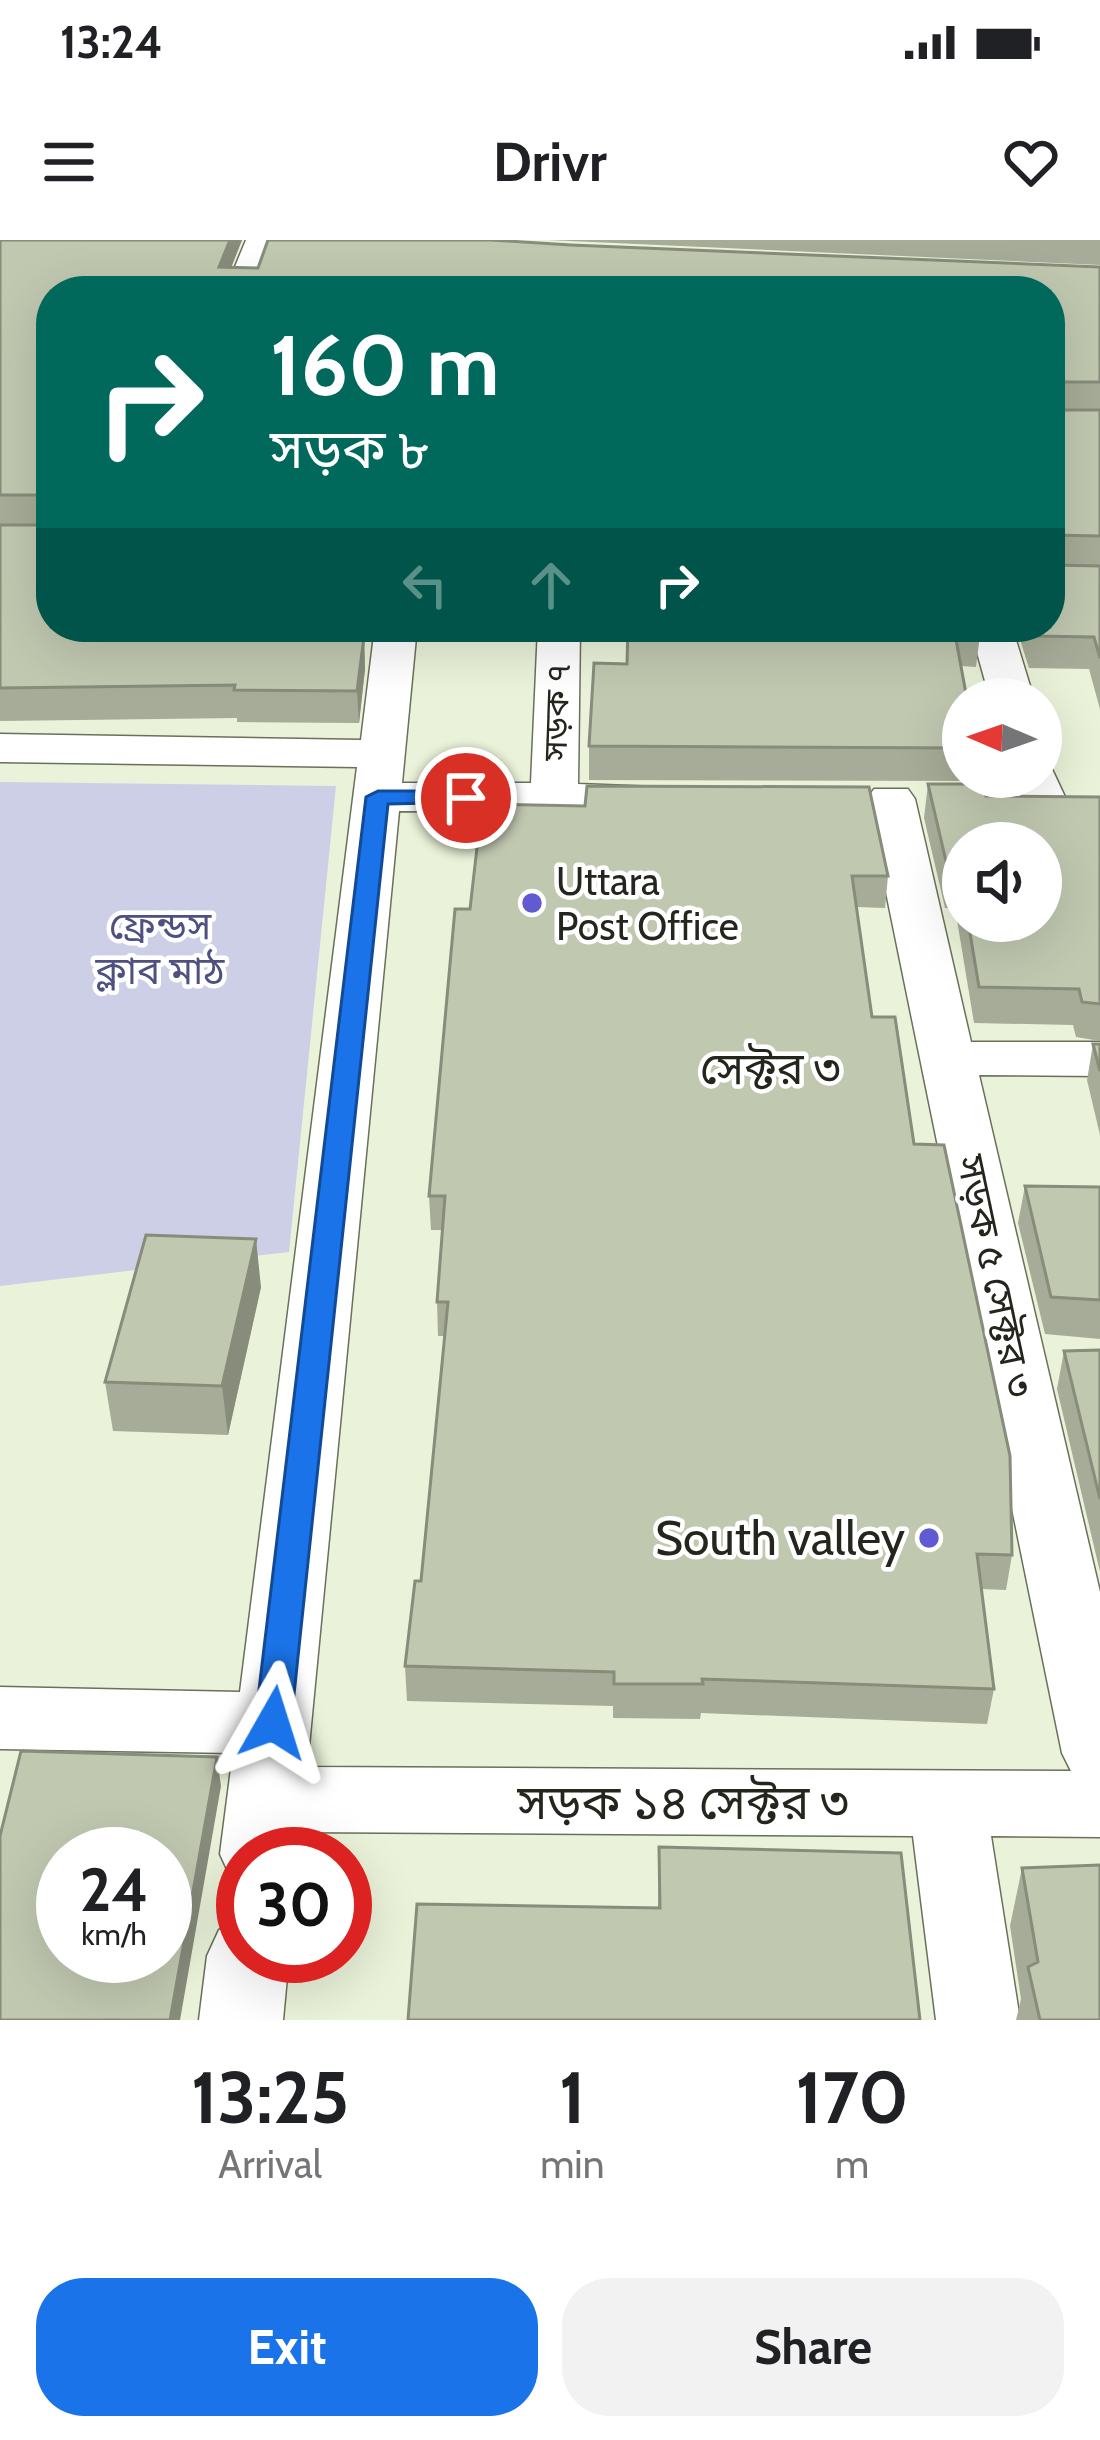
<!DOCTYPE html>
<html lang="en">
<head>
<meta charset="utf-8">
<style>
  :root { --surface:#fff; --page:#f2f2f2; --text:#202124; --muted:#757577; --accent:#1a73e8 }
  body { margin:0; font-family:Cabin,"Noto Sans Bengali",sans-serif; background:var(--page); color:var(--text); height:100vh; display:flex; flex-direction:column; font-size:45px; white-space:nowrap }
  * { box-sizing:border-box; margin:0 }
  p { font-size:39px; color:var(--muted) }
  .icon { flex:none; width:66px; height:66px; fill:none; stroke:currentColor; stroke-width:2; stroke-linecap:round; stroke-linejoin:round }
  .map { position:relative; height:1780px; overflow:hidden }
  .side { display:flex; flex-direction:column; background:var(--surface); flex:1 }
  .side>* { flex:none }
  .hud { position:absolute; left:36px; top:36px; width:1029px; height:366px; border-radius:48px; box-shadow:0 12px 48px #0002; background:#00695c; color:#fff; overflow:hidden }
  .needle { width:78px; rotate:272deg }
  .buttons { position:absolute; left:942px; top:438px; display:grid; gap:24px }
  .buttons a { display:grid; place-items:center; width:120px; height:120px; border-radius:50%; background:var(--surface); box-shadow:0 12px 48px #0002; font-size:60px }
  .speed { position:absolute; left:36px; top:1587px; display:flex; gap:24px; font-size:60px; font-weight:700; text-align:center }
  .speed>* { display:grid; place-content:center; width:156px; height:156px; border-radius:50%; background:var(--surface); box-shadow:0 12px 48px #0002; line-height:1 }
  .speed small { font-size:30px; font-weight:400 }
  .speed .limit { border:18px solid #d22; background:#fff; color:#111 }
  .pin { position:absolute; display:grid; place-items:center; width:102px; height:102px; color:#fff; margin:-51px; border:6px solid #fff; border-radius:50%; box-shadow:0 3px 12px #0007 }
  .me { position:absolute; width:132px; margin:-66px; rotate:6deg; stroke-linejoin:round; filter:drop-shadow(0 0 9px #0008) }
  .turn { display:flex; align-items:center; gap:42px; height:252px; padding:0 36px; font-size:54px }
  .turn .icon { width:156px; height:156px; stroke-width:2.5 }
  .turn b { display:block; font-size:84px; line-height:102px }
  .lanes { display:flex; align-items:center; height:114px; padding:0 36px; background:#0003; justify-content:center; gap:60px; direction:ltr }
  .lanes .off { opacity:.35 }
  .eta { display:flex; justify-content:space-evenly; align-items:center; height:204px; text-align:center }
  .eta b { font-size:72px; font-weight:700; line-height:84px }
  .cta { display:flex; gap:24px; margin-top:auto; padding:24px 36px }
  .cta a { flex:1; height:138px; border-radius:48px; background:var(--accent); color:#fff; font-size:48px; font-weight:700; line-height:138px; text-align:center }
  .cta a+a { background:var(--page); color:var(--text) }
  .status { display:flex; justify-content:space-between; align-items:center; height:84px; padding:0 60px; background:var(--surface); direction:ltr }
  .status svg { height:33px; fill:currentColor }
  header { display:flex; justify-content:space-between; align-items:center; height:156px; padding:0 36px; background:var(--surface); font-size:54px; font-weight:700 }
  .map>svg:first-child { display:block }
  .green { fill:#cdcfe7 }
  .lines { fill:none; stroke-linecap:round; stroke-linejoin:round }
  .minor-casing { stroke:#6a705b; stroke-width:3 }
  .minor { fill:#fff; fill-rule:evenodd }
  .wall { fill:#a6ac97; fill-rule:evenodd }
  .shaded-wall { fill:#878c7b }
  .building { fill:#c1c8b0; stroke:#878c7b; stroke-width:3; fill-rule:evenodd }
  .route { fill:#1a73e8; stroke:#114b97; stroke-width:3 }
  .poi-dot { fill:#615ad2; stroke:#fff; stroke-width:4.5 }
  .labels { text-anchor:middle; stroke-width:9; stroke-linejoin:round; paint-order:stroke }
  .far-street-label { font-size:33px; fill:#24261e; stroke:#fff }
  .poi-label { font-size:39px; fill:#24261e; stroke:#fff; text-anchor:start }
  .park-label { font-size:39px; fill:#4f5080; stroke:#fff }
  .street-label { font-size:39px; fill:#24261e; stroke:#fff }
  .quarter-label { font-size:45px; fill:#24261e; stroke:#fff }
  .near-poi-label { font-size:48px; fill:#24261e; stroke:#fff; text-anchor:end }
  .near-street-label { font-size:48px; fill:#24261e; stroke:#fff }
</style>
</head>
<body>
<div class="status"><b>13:24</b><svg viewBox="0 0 49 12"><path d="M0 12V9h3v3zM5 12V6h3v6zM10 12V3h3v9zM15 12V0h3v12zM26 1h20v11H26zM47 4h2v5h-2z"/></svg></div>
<header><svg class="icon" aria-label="menu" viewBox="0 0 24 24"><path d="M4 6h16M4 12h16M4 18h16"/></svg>Drivr<svg class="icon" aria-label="heart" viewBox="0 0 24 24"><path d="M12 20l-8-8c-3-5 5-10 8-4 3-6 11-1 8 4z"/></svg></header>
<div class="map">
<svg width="1100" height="1780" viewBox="0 0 1100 1780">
  <rect width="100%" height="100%" fill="#eaf2d9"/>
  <path class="green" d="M0,542L336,546L289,1012L0,1046Z"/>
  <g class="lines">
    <defs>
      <path id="minor" d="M246,0H276L257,51H225Z
        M375,387H417L402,543H531L538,387H580L578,544L681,548L688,558L681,568L664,572L399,571L307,1527L1071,1531L1062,1513L867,559L874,549H908L915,559L971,802H1100V836L979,835L1100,1352V1597L991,1596L1020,1780H936L913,1596L300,1592L298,1614H243V1642L231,1638L220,1614L233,1513L0,1509V1447L240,1452L357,527L0,522V494L361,500Z
        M970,387H1012L1034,459H990Z
        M1041,525L1051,527L1066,559L1059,569H1025L1012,537H1041Z
        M243,1681V1716H289L283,1780H199L207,1716L219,1690Z"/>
    </defs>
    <use href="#minor" class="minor-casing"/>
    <use href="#minor" class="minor"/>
  </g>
  <path class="wall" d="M0,0H242L231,27L258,28L571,5L1100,27V469L1089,429L1029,428L1016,387H1050V51H51V387L364,397L365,429L359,483L237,482V478L0,481Z
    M548,0H1100V25Z
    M628,387L980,395L976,427L961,426L963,537H973L972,541L589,540V506L627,424Z
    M928,544L986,556L1100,557V801L1076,797L1073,785L974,783L955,668H945L924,578ZM963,603L1041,681H963Z
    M482,564L888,636L885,668L857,667L872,777L914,904L1012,1315L1006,1350L981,1349L994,1449L987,1484L701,1473L700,1479L613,1478V1466L407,1461L405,1426L421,1341L445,1096H438L437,1062L443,990H431L429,956L470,669Z
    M1093,804H1100V895L1087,840Z
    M1025,946L1100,947V1099L1045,1094L1018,983Z
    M261,1047L228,1195L113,1191L105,1142Z
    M1100,1110V1332L1057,1149L1064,1111Z
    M659,1607L920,1780L658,1668Z
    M1022,1628L1100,1780H1016L1021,1759L1010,1686Z"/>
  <path class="shaded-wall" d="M230,0H242L222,51L219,27Z
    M337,387H343L338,428L336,396Z
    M364,397L365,429L359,483L357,451Z
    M256,999L261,1047L228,1195L222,1146Z
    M217,1517L221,1546L180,1780H170Z"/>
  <path class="building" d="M0,0H230L219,27L258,28L268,0H491L571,5L1100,27V142H1051V170H1100V296L1051,295V325L1100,326V418L1094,397L1034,396L1031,387H1050V51H51V387H337L336,396L364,397L357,451L234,450L235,445L0,448V285H50V255H0Z
    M628,387H979L980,395L955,394L967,459H963V508L589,506L594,423L627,424Z
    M928,544H983L986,556L1100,557V764L1082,762L1079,749L979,747L968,681H1041V603H963V654L960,634H949Z
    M587,546L869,547L888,636H852L872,777H895L914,904L944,905L1010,1216L1012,1315L977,1314L994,1449L702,1439L703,1444H614V1432L405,1426L415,1341H421L448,1062H437L445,956H429L455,669H470L482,564L585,566Z
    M1093,804H1100V831Z
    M1025,946L1100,947V1060L1051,1057Z
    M146,995L256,999L222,1146L105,1142Z
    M1100,1110V1259L1064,1111Z
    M21,1511L217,1517L170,1780H0V1596ZM63,1614H165V1716H63Z
    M659,1607L901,1613L920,1780H408L417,1664L660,1668Z
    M1100,1625V1780H1040L1028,1727L1038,1722L1022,1628Z"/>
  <path class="route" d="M466,551L477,558L474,562L388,564L291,1483L286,1493L273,1497L261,1493L255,1483L366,557L378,551Z"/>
  <g class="poi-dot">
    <circle cx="532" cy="663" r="12"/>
    <circle cx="929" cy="1298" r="12"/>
  </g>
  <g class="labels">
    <g class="far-street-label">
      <text transform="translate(556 472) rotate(-88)" y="12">সড়ক ৭</text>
    </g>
    <g class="poi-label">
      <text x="556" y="655">Uttara<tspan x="556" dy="45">Post Office</tspan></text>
    </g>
    <g class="park-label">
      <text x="160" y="699">ফ্রেন্ডস<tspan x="160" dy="45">ক্লাব মাঠ</tspan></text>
    </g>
    <g class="street-label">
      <text transform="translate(996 1036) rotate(78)" y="14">সড়ক ৫ সেক্টর ৩</text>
    </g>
    <g class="quarter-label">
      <text x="770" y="844">সেক্টর ৩</text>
    </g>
    <g class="near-poi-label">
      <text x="905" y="1315">South valley</text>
    </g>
    <g class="near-street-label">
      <text x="683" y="1579">সড়ক ১৪ সেক্টর ৩</text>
    </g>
  </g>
</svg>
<div class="buttons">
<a><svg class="needle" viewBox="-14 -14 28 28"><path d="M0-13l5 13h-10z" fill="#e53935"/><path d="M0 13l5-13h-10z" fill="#757577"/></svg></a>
<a><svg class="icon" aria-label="sound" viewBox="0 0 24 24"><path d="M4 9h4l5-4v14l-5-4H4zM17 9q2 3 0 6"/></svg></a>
</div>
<div class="speed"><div>24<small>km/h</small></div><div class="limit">30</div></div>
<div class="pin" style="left:466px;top:558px;background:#d93025"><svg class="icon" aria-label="arrive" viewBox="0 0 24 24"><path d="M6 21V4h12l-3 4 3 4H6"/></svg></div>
<svg class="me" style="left:273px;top:1483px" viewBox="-20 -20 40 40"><path d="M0-17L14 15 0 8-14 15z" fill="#1a73e8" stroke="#fff" stroke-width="4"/></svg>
<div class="hud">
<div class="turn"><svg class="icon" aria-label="right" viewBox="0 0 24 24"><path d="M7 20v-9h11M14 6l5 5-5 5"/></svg><div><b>160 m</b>সড়ক ৮</div></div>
<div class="lanes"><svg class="icon off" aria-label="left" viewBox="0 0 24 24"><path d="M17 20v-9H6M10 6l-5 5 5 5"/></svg><svg class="icon off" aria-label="ahead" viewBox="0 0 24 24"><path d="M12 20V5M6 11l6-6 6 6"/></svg><svg class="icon" aria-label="right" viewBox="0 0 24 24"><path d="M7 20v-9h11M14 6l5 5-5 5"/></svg></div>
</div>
</div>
<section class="side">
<div class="eta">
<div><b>13:25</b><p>Arrival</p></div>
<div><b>1</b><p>min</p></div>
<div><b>170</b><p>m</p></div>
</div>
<div class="cta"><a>Exit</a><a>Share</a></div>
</section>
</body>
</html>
